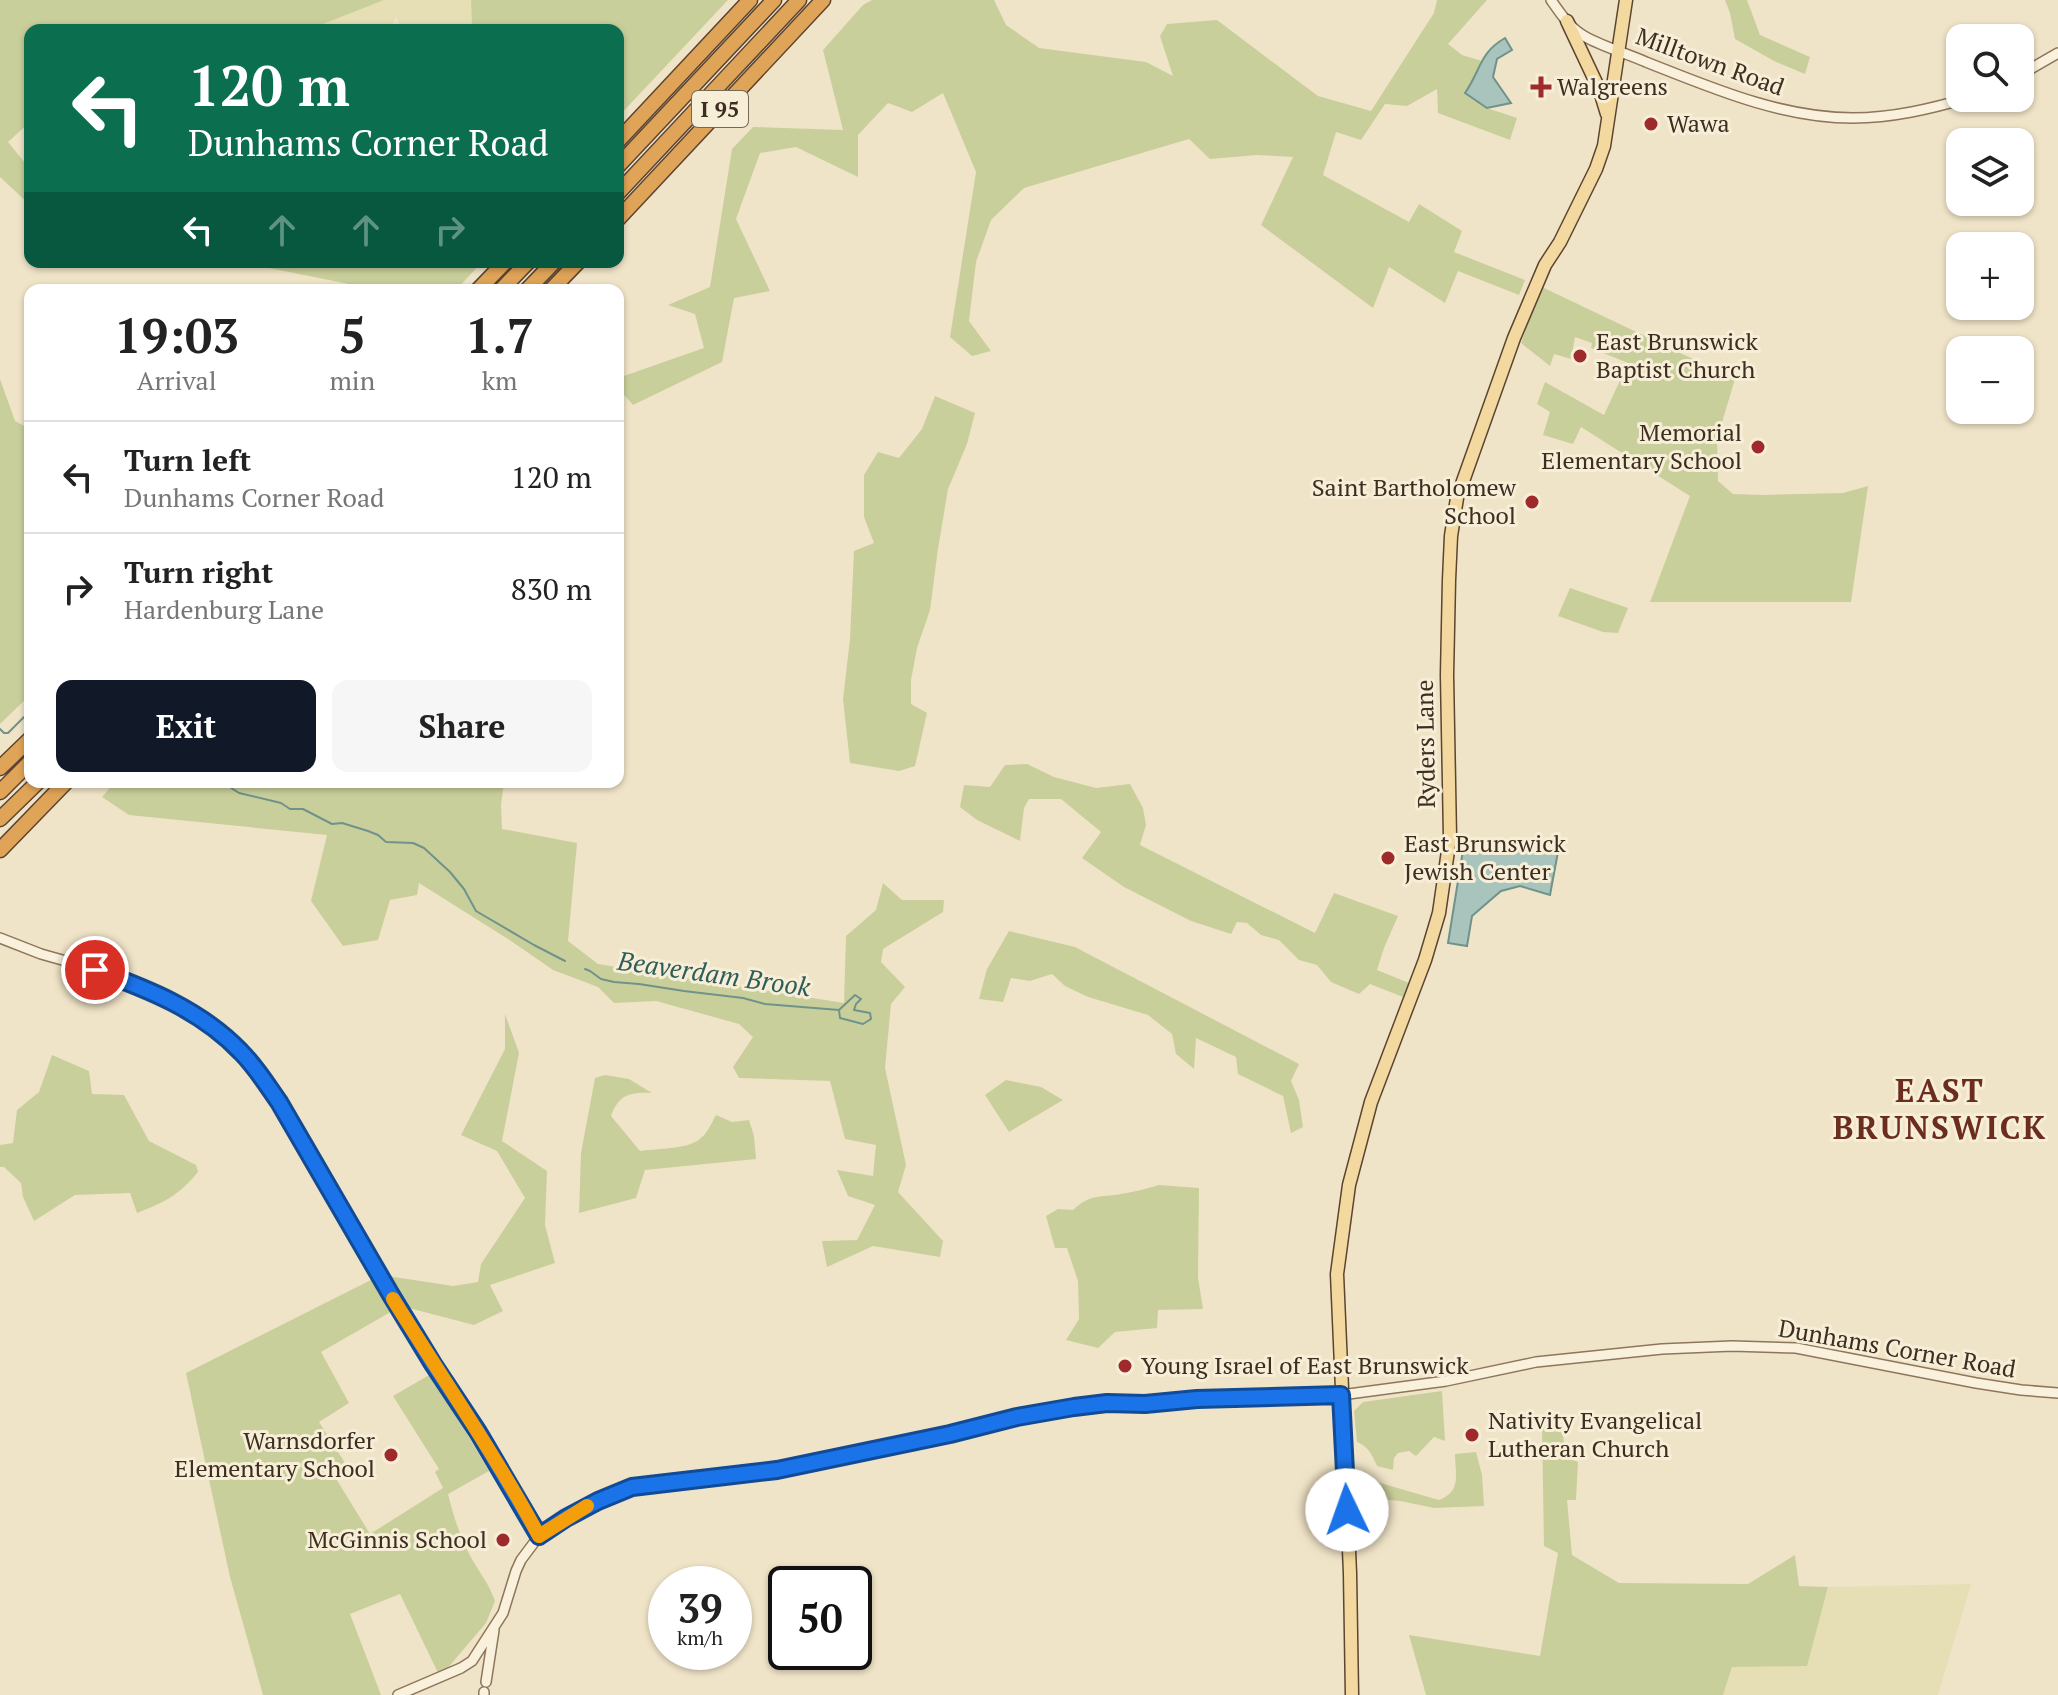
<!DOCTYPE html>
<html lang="en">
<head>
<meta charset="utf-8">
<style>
  :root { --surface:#fff; --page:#f6f6f6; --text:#222; --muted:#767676; --line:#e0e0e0; --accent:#111827 }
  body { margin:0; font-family:"PT Serif",serif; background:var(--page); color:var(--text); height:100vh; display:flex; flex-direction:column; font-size:30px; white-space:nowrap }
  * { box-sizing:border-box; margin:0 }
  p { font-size:26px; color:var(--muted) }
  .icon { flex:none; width:44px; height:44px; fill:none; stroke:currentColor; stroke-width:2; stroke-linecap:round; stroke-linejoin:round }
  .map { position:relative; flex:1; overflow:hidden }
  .side { position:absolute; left:24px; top:284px; width:600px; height:504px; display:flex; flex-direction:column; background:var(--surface); border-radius:16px; box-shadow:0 2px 6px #0004 }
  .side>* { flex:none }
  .top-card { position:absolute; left:24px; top:24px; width:600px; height:244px; border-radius:16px; box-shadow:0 2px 6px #0004; background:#0b6e4f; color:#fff; overflow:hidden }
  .tools { position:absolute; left:1946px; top:24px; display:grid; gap:16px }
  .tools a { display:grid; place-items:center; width:88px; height:88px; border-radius:16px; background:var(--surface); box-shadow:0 2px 6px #0004; font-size:40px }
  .speed { position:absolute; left:648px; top:1566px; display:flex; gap:16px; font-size:40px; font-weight:700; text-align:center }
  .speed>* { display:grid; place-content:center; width:104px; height:104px; border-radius:50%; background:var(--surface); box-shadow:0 2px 6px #0004; line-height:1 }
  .speed small { font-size:20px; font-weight:400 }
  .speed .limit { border:4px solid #111; border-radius:12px; background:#fff; color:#111 }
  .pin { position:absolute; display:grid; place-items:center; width:68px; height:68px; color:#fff; margin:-34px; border:4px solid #fff; border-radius:50%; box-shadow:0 2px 8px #0007 }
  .me { position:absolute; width:88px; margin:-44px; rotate:357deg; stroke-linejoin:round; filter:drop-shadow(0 0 6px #0008) }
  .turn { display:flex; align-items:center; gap:28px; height:168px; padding:0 32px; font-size:36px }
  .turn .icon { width:104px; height:104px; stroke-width:2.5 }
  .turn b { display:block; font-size:56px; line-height:68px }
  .lanes { display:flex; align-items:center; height:76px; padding:0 32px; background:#0003; justify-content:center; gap:40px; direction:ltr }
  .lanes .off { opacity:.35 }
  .eta { display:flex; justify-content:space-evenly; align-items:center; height:136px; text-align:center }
  .eta b { font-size:48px; font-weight:800; line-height:56px }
  .action { display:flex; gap:16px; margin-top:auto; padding:16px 32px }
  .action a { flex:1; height:92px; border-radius:16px; background:var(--accent); color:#fff; font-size:32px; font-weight:800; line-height:92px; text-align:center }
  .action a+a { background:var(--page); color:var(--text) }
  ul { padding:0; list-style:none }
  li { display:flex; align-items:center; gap:24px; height:112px; padding:0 32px; border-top:2px solid var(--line) }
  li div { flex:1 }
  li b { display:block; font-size:30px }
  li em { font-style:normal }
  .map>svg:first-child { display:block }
  .farmland { fill:#e6deb5 }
  .green { fill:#c9cf9b }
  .water { fill:#a9c4bc; stroke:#6f938a; stroke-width:2 }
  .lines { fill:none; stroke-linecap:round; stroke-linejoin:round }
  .stream { stroke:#6f938a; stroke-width:2 }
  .minor-casing { stroke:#8d765c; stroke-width:12 }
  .major-casing { stroke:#5b4430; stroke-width:15 }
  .highway-casing { stroke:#5b4430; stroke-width:17 }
  .minor { stroke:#faf1dc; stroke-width:9 }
  .major { stroke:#f3d9a0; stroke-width:12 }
  .highway { stroke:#e0a458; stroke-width:14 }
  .route-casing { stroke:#114b97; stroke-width:20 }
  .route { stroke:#1a73e8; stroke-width:14 }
  .slow { stroke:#f59e0b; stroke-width:14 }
  .poi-dot { fill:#9e2a2b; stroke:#f7eed8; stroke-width:3 }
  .labels { text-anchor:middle; stroke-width:6; stroke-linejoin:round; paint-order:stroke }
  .shield { fill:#f7eed8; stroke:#756857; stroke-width:2 }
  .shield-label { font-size:22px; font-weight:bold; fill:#3d2e20 }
  .street-label { font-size:24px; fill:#3d2e20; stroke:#f7eed8 }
  .poi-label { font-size:24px; fill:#3d2e20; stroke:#f7eed8; text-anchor:start }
  .water-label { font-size:26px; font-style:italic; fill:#2f5d5a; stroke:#f7eed8 }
  .district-label { font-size:32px; font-weight:bold; letter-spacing:2px; fill:#6b2e1e; stroke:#f7eed8 }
</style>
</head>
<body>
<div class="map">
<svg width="2058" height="1695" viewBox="0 0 2058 1695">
  <rect width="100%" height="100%" fill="#f0e4c8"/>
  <path class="farmland" d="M384,0H471L472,30H403L396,17L390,30H308Z
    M1971,1584L1938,1695H1723L1732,1667L1820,1616L1828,1587Z"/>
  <path class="green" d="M0,0H384L308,30H30V122L8,142L30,169V205L0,177Z
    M471,0H728L618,117V30H472Z
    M872,0H994L1006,25L1039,48L1146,62L1173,76L1160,36L1167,24L1217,20L1318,96L1371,111L1434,13L1437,0H1487L1448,44L1462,55L1482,61L1476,77L1465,93L1487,108L1517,118L1510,140L1438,113L1437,89L1407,106L1385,104L1361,140L1336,132L1323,175L1409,222L1419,204L1462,231L1454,252L1525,280L1519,295L1458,271L1445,303L1389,267L1373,308L1261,225L1293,157L1257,155L1210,159L1189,139L1024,188L991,220L976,262L969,321L991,351L972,356L950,337L976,172L943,93L912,112L888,103L858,135V177L796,147L760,153L736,219L770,291L734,298L722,362L633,405L618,388V378L704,348L695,314L668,305L710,287L732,149L753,127L843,130L823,50L863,5Z
    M1725,0H1747L1760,35L1810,57L1805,74L1774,61L1735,39L1730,13Z
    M239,262H482L456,290H439V288L379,290Z
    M1542,287L1735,379L1717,439L1718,481L1733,494L1762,495L1843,493L1868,486L1851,602H1650L1690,496L1581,427L1573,444L1543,435L1550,412L1537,404L1545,382L1604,415L1628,363L1591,348L1592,343L1575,337L1571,359L1554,354L1550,366L1521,343Z
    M0,379L15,421L30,429V695L0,724Z
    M935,396L975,413L967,444L948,489L938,549L930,610L917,648L911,680V704L927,713L915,766L899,771L850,763L843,699L850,639L854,551L874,543L864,517V475L878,452L899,458L922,429Z
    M1570,588L1628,608L1618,633L1603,632L1558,616Z
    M1027,764L1054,777L1096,788L1130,784L1143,808L1146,825L1140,845L1315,933L1334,893L1398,916L1384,948L1377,970L1409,983L1403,997L1370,984L1359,994L1331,982L1317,965L1299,960L1279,940L1261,935L1247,923L1237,922L1231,934L1191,921L1124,887L1082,858L1101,832L1061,799H1029L1024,808L1020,841L977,820L960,807L964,785L990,787L1005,765Z
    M115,782H504L501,805L502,829L577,843L568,941L598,964L844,1003L846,936L876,910L883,883L902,900H944L943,912L883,949L881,962L905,987L891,1004L885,1068L906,1165L898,1192L943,1241L940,1257L873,1246L827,1267L822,1241L857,1240L875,1205L848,1196L837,1170L873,1176L876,1145L845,1139L830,1081L739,1078L733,1067L753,1037L739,1024L656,1001L614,1003L598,987L553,970L511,941L419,883L417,895L390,900L378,940L343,946L311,901L327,835L129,815L102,797Z
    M1009,931L1075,947L1299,1064L1291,1081L1299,1100L1303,1127L1291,1133L1283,1096L1238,1074L1236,1057L1196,1038L1194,1069L1176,1054L1172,1034L1148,1015L1088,997L1065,986L1052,974L1030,981L1011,978L1003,1002L979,999L987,969Z
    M505,1014L519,1053L502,1141L547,1171L545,1225L555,1263L490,1285L503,1311L474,1325L401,1306L321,1352L349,1403L319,1422L345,1463L332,1472L370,1534L443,1488L435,1472L439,1469L393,1396L431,1374L489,1471L448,1494C454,1518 461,1540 473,1561C481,1574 490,1586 495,1601L486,1623L440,1677L400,1594L350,1614L381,1695H263L230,1577L186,1373L381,1275L453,1286L478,1282L481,1264L525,1198L497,1151L461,1135L505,1049Z
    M52,1055L89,1071L92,1094L124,1095L149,1141L196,1165L198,1172C178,1196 165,1202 137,1213L130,1193L75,1195L34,1221L23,1197L21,1183L4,1167H0V1145L13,1143L17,1110L39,1092Z
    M605,1075L629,1079L652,1093C631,1092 619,1094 611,1116L640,1151C659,1148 690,1150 702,1137C708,1132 712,1122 716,1115L732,1122L749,1120L754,1136L756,1159L645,1170L636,1198L579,1213L581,1153L595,1078Z
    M1006,1080L1041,1087L1063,1100L1009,1132L985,1095Z
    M1159,1185L1199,1188L1198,1278L1203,1309L1158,1310L1157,1328L1115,1332L1098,1348L1066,1340L1079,1319L1078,1281L1067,1248H1055L1046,1216L1058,1209L1073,1210C1092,1193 1098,1198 1121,1194C1134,1192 1146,1189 1159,1185Z
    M1442,1391L1445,1441L1434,1437L1416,1456L1409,1451L1398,1453L1394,1458L1393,1470L1377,1466C1372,1455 1369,1447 1357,1442L1354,1411L1363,1402Z
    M1561,1425L1567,1458L1578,1462L1576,1500H1567L1572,1555L1619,1583L1748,1584L1795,1555L1799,1586L1828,1587L1807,1666L1732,1667L1723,1695H1426L1409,1635L1540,1656L1558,1553L1544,1546L1542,1426Z
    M1476,1452L1482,1475L1484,1506L1434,1508L1400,1501L1375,1499L1358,1491L1363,1478L1439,1500C1462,1491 1455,1474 1455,1454Z"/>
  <path class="water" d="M1505,38L1512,50L1497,59L1493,77L1511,103L1487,108L1465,93C1481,70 1479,53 1505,38Z
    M1463,850L1558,852L1550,895L1520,886L1501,891L1472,916L1467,946L1448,943Z"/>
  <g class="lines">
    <path class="stream" d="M0,729L4,733H8L24,717L29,722
      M222,782L239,793L281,803L290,809H303L332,824L342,823L368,831L378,835L386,842L413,843L424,848L450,872L464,889L476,911L534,945L565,961
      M585,969L590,971L601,979L614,982L639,984L684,991L743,998L765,1004L839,1010
      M855,995L861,999L856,1004L854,1010L870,1013L871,1019L863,1024L840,1018L839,1010Z"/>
    <defs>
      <path id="minor" d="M1551,0C1560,13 1570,28 1584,36C1603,47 1626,53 1646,62C1712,88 1781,118 1853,118C1892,118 1930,109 1968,98
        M2020,75L2058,53
        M0,938L41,954L80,965L157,994L191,1011L241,1051L262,1077L279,1102L369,1260L433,1364L478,1432L539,1536
        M486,1682L494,1630
        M398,1695L461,1668L472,1661L503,1613L516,1571L521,1560L539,1536L598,1501L632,1487L777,1470L950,1434L1017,1417L1074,1407L1107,1403L1145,1404L1188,1400L1341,1395L1446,1381L1536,1362L1662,1349L1732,1346L1796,1348L1976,1383L2021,1390L2058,1393
        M484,1695V1692"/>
      <path id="major" d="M1567,21L1600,91L1607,114
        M1352,1695L1350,1573L1337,1274L1349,1185L1371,1102L1425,960L1439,913L1450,837L1447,675L1449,580L1451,536L1457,498L1514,338L1545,265L1560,242L1596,169L1604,146L1626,0"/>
      <path id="highway" d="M618,141L750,0
        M618,166L774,0
        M618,193L799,0
        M618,219L823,0
        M478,290L505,262
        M501,290L528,262
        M527,290L554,262
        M551,290L578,262
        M0,768L30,739
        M0,792L30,762
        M0,819L38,782
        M0,850L66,782"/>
    </defs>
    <use href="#minor" class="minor-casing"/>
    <use href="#major" class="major-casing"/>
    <use href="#highway" class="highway-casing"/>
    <use href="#minor" class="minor"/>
    <use href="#major" class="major"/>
    <use href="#highway" class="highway"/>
  </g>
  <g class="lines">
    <defs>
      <path id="route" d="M95,970C148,989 201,1010 241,1052C256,1067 267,1085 279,1102L391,1295L433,1364L478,1432L539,1536L566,1518L598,1501L632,1487L777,1470L950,1434L1017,1417L1074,1407L1107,1403L1145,1404L1197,1399L1341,1395L1347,1510"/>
    </defs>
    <use href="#route" class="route-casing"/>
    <use href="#route" class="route"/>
    <path class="slow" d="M393,1299C442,1378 495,1454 539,1536L587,1506"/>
  </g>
  <g class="poi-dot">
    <path d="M1537 75h8v8h8v8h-8v8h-8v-8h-8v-8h8z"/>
    <circle cx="1651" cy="124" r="8"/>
    <circle cx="1580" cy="356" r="8"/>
    <circle cx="1758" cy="447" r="8"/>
    <circle cx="1532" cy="502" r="8"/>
    <circle cx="1388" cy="858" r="8"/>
    <circle cx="1125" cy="1366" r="8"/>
    <circle cx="1472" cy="1435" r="8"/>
    <circle cx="391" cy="1455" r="8"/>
    <circle cx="503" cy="1540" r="8"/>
  </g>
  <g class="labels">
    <rect class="shield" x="692" y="91" width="56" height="36" rx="6"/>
    <g class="shield-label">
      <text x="720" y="117">I 95</text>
    </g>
    <g class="street-label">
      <text transform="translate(1710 62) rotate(20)" y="8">Milltown Road</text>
      <text transform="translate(1426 744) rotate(-91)" y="8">Ryders Lane</text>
      <text transform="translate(1897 1349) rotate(10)" y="8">Dunhams Corner Road</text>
    </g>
    <g class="poi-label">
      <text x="1557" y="95">Walgreens</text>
      <text x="1667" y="132">Wawa</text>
      <text x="1596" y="350">East Brunswick<tspan x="1596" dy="28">Baptist Church</tspan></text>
      <text x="1742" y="441" text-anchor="end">Memorial<tspan x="1742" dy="28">Elementary School</tspan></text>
      <text x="1516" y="496" text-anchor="end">Saint Bartholomew<tspan x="1516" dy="28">School</tspan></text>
      <text x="1404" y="852">East Brunswick<tspan x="1404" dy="28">Jewish Center</tspan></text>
      <text x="1141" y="1374">Young Israel of East Brunswick</text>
      <text x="1488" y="1429">Nativity Evangelical<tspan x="1488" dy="28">Lutheran Church</tspan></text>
      <text x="375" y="1449" text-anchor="end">Warnsdorfer<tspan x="375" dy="28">Elementary School</tspan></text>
      <text x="487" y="1548" text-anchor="end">McGinnis School</text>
    </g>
    <g class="water-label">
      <text transform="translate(714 974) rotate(8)" y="9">Beaverdam Brook</text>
    </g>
    <g class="district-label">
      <text x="1940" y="1102">EAST<tspan x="1940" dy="37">BRUNSWICK</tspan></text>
    </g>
  </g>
</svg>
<div class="tools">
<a><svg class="icon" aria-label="search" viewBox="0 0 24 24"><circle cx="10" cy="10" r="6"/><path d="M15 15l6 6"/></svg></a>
<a><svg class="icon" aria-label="layers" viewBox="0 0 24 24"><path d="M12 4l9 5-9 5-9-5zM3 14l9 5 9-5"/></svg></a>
<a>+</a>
<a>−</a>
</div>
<div class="speed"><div>39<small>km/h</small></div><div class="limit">50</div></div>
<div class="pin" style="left:95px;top:970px;background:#d93025"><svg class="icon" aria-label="arrive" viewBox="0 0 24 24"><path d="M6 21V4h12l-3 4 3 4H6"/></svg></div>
<svg class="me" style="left:1347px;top:1510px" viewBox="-20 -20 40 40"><circle r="19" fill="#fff"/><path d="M0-13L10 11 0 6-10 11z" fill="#1a73e8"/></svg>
<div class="top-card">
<div class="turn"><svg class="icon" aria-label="left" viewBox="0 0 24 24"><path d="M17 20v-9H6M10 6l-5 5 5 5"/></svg><div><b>120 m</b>Dunhams Corner Road</div></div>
<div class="lanes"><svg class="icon" aria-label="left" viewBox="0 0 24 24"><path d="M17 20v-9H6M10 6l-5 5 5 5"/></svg><svg class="icon off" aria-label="ahead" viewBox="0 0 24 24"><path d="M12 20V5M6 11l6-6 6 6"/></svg><svg class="icon off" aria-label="ahead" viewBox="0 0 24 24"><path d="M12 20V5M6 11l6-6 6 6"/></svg><svg class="icon off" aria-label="right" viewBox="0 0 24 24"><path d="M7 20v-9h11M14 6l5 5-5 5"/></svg></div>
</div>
<section class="side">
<div class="eta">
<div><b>19:03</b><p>Arrival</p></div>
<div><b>5</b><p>min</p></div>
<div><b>1.7</b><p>km</p></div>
</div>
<ul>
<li><svg class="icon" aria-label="left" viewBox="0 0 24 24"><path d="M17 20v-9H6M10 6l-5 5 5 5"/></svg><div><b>Turn left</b><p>Dunhams Corner Road</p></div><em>120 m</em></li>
<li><svg class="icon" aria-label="right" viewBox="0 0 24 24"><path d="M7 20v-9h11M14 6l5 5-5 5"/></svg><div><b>Turn right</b><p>Hardenburg Lane</p></div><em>830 m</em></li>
</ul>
<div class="action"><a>Exit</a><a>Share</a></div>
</section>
</div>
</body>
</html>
